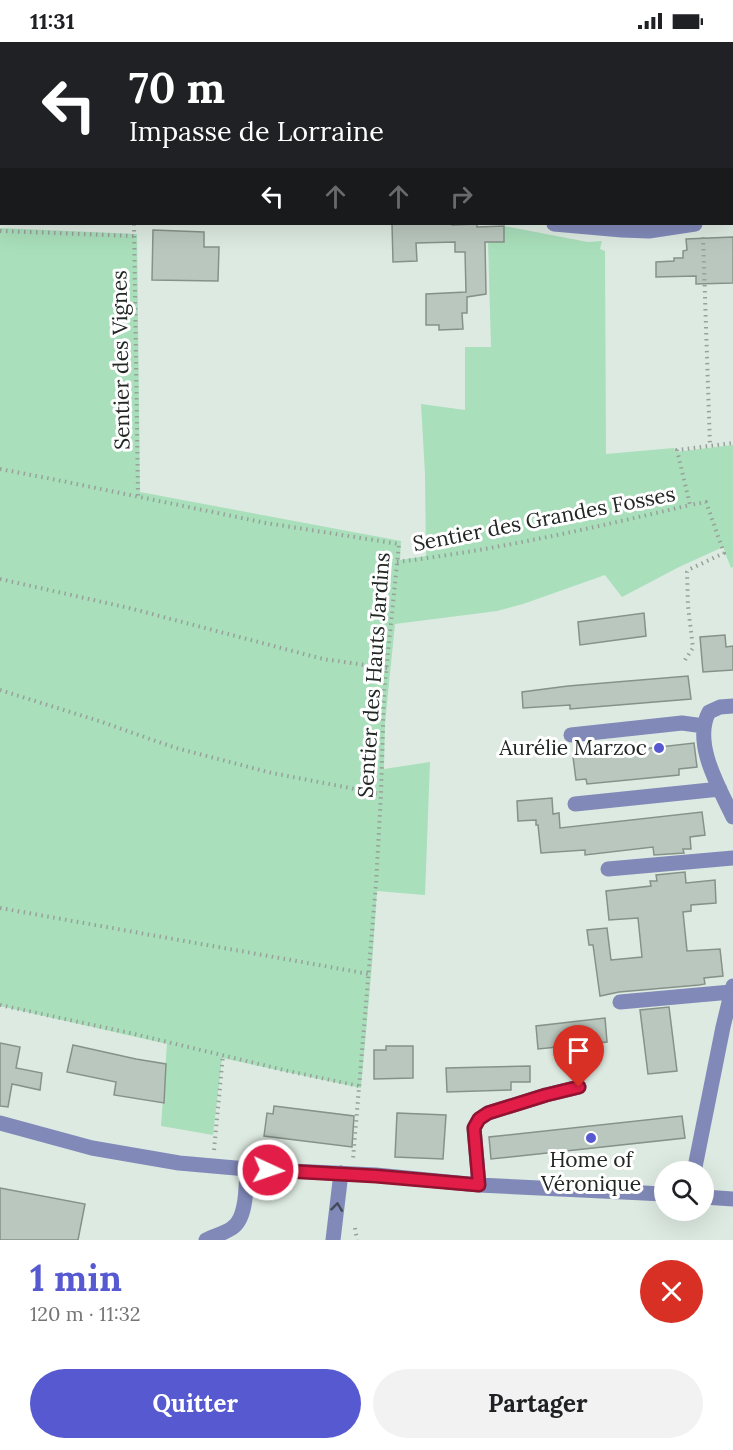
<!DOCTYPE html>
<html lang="fr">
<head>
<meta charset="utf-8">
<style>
  :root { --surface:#fff; --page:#f2f2f2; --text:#202124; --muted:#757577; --accent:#5659d0 }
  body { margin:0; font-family:Lora,serif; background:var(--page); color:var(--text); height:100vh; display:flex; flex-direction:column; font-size:22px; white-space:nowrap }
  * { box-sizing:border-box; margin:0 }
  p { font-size:20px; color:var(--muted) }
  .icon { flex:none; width:33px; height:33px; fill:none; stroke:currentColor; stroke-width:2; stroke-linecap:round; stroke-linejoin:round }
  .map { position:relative; height:1198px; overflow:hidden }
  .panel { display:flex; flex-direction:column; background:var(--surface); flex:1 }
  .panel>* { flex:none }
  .guide { position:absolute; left:0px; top:0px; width:734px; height:183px; box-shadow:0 6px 24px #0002; background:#202124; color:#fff; overflow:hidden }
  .buttons { position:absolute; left:654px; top:1119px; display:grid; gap:12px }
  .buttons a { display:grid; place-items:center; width:60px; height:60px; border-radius:50%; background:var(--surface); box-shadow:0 6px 24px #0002; font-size:30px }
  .pin { position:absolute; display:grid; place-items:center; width:51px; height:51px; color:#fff; margin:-62px -26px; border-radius:50% 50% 50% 0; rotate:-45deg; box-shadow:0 0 6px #0007 }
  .pin .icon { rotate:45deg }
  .me { position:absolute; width:66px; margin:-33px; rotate:93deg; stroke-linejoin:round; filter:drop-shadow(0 0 4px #0008) }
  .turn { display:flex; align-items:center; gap:21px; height:126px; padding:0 30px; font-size:27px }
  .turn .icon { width:78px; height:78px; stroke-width:2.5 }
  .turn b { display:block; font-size:42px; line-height:51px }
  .lanes { display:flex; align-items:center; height:57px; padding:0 30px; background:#0003; justify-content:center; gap:30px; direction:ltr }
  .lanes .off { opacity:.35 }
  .round { display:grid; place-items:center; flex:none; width:63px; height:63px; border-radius:32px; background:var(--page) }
  .summary { display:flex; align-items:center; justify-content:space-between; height:102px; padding:0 30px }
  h1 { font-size:36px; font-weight:700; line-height:45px; color:var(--accent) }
  .primary-button { display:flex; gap:12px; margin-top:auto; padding:12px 30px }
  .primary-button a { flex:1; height:69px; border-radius:36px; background:var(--accent); color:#fff; font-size:24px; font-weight:700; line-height:69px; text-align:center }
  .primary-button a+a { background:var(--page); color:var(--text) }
  .status { display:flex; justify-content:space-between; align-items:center; height:42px; padding:0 30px; background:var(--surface); direction:ltr }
  .status svg { height:16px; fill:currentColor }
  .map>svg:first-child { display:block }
  .green { fill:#a9dfbb }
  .building { fill:#bac7be; stroke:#869289; stroke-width:1.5 }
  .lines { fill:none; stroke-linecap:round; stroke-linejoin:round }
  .path { stroke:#97a19a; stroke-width:4; stroke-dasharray:1.5 4.5; stroke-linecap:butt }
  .minor { stroke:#8189b8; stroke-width:15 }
  .oneway { stroke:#434958 }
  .route-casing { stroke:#92132f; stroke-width:15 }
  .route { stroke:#e11d48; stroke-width:10 }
  .poi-dot { fill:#5659d0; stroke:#fff; stroke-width:2 }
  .labels { text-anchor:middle; stroke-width:6; stroke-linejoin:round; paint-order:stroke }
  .street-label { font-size:21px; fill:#222724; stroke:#fff }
  .poi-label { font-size:21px; fill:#222724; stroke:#fff; text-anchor:end }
</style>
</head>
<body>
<div class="status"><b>11:31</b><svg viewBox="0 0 49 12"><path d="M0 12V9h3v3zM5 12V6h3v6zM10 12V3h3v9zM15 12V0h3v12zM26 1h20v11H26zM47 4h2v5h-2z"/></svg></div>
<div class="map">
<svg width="733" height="1198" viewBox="0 0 733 1198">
  <rect width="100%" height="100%" fill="#ddeae1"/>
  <path class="green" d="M504,184L588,200L602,199L600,207L605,209L606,412L674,406L675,410L733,403V525L731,526L723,505L679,525L622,555L605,533L523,562L497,569L395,582L385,681L384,727L430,720L425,853L377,849L372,922L361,1046L222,1016L213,1093L161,1084L167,1002L0,964V186L137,192L140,450L401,499L400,518L426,514L425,432L421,362L465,368V305H491L488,200H504Z"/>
  <path class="building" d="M392,182H452V183L477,182V185L504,184V200H485L486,252L467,255V271H462L463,287L439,288V283H426V252L466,250L465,210H455V200L416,201L417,219L393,220Z
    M153,188L204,190V205H219L218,239L152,238Z
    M733,195V241L696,242V234L656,235V220L674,219V216H683V209L687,208L686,197Z
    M644,571L646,594L580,603L578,580Z
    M725,593L726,605L733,604V628L703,630L700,595Z
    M688,634L691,657L570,667V663L523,666L522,650L568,644Z
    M694,701L697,725L679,727V733L587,742L586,737L576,738L573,715Z
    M552,756L553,772L559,771L560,786L702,770L705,793L690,795L691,807H683L684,811L654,813L653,805L585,813V808L541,811L538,783H536V778L518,779L517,759Z
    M685,830L686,841L715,838L716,861L691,863V869L683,870L687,909L720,907L723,934L704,936L705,942L699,943L619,950L600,954L593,903H589L587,888L607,886L611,918L642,915L638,876L609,878L606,849L651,844L650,839H657L656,833Z
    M669,965L677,1029L648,1032L640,968Z
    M605,976L607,1000L538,1007L536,984Z
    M0,1001L20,1005L16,1026L42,1031L40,1048L12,1042L8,1065L0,1064Z
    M73,1003L136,1017L166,1022L164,1061L114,1053L116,1040L67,1030Z
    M386,1004H413V1036L374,1037V1008H386Z
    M530,1024V1040H511V1048L447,1050L446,1026Z
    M274,1064L354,1074L352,1105L264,1094L267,1071L273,1072Z
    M397,1071L446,1073L443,1117L395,1115Z
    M682,1074L685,1096L491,1117L489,1095Z
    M0,1146L85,1162L78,1198H0Z"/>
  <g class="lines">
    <path class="path" d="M134,182L138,454
      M0,189L134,194
      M703,195L710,404
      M0,427L62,439L266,481L399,502L384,650L381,752L376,842L353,1117
      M397,520C496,508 593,486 690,463L677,408L733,401
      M0,537L129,566L323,617L387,626
      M685,618L693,606L688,564L687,530L688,528L724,511L706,460L690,463
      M0,648L99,679L176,706L272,731L381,752
      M0,866L369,932
      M0,963L130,991L288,1029L359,1044
      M214,1108L223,1013
      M355,1186L357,1198"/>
    <path class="minor" d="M151,0L154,2
      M732,175L733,174
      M554,182L622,188L649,189L695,182
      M733,664L720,665L709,670C692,701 720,747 733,775
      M571,693L682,681L704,684
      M575,762L720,747
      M608,827L733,816
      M620,960L731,950
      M0,1081L92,1106L179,1121L247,1127L376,1133L479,1143L664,1152
      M694,1130L723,985L733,944
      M479,1143L474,1086L479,1077L488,1071L546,1053L579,1045
      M704,1155L733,1157
      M206,1198C214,1194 225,1191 232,1186C247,1177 246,1143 247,1127
      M333,1198L341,1131"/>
  </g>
  <defs><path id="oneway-chevron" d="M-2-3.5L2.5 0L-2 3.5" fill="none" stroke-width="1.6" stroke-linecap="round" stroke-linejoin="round" transform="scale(1.5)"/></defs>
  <use class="oneway" href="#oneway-chevron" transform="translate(337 1165) rotate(-83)"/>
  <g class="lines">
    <defs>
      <path id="route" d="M268,1128L376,1134L479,1143L474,1086L479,1077L488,1071L546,1053L579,1045"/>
    </defs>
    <use href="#route" class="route-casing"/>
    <use href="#route" class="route"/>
  </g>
  <g class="poi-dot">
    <circle cx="659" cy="706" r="6"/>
    <circle cx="591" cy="1096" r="6"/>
  </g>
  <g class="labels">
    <g class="street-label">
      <text transform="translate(121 318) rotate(-91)" y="7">Sentier des Vignes</text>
      <text transform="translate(544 477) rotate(-11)" y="7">Sentier des Grandes Fosses</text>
      <text transform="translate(374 633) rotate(-86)" y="7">Sentier des Hauts Jardins</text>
    </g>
    <g class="poi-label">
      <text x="647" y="713">Aurélie Marzoc</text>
      <text x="591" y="1125" text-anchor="middle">Home of<tspan x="591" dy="24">Véronique</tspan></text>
    </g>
  </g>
</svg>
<div class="buttons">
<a><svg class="icon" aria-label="search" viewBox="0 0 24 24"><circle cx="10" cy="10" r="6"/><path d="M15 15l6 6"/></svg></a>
</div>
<div class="pin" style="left:579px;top:1045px;background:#d93025"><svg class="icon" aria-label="arrive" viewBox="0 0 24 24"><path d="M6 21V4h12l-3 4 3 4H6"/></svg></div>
<svg class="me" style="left:268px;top:1128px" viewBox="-20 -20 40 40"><circle r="17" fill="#e11d48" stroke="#fff" stroke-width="3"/><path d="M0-11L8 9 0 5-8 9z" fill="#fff"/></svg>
<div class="guide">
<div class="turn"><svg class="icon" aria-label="left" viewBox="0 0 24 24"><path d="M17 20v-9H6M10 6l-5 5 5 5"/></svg><div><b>70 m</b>Impasse de Lorraine</div></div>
<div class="lanes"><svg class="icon" aria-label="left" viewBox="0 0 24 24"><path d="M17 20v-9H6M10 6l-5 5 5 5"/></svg><svg class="icon off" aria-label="ahead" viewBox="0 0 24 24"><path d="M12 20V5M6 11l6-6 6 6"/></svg><svg class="icon off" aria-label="ahead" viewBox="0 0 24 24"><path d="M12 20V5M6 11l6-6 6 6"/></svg><svg class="icon off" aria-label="right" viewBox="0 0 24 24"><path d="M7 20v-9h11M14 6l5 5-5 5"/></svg></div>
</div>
</div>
<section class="panel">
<div class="summary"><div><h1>1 min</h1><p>120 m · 11:32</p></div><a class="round" style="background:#d93025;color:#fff"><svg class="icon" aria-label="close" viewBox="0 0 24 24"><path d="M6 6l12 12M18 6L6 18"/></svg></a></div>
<div class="primary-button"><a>Quitter</a><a>Partager</a></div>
</section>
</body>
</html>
